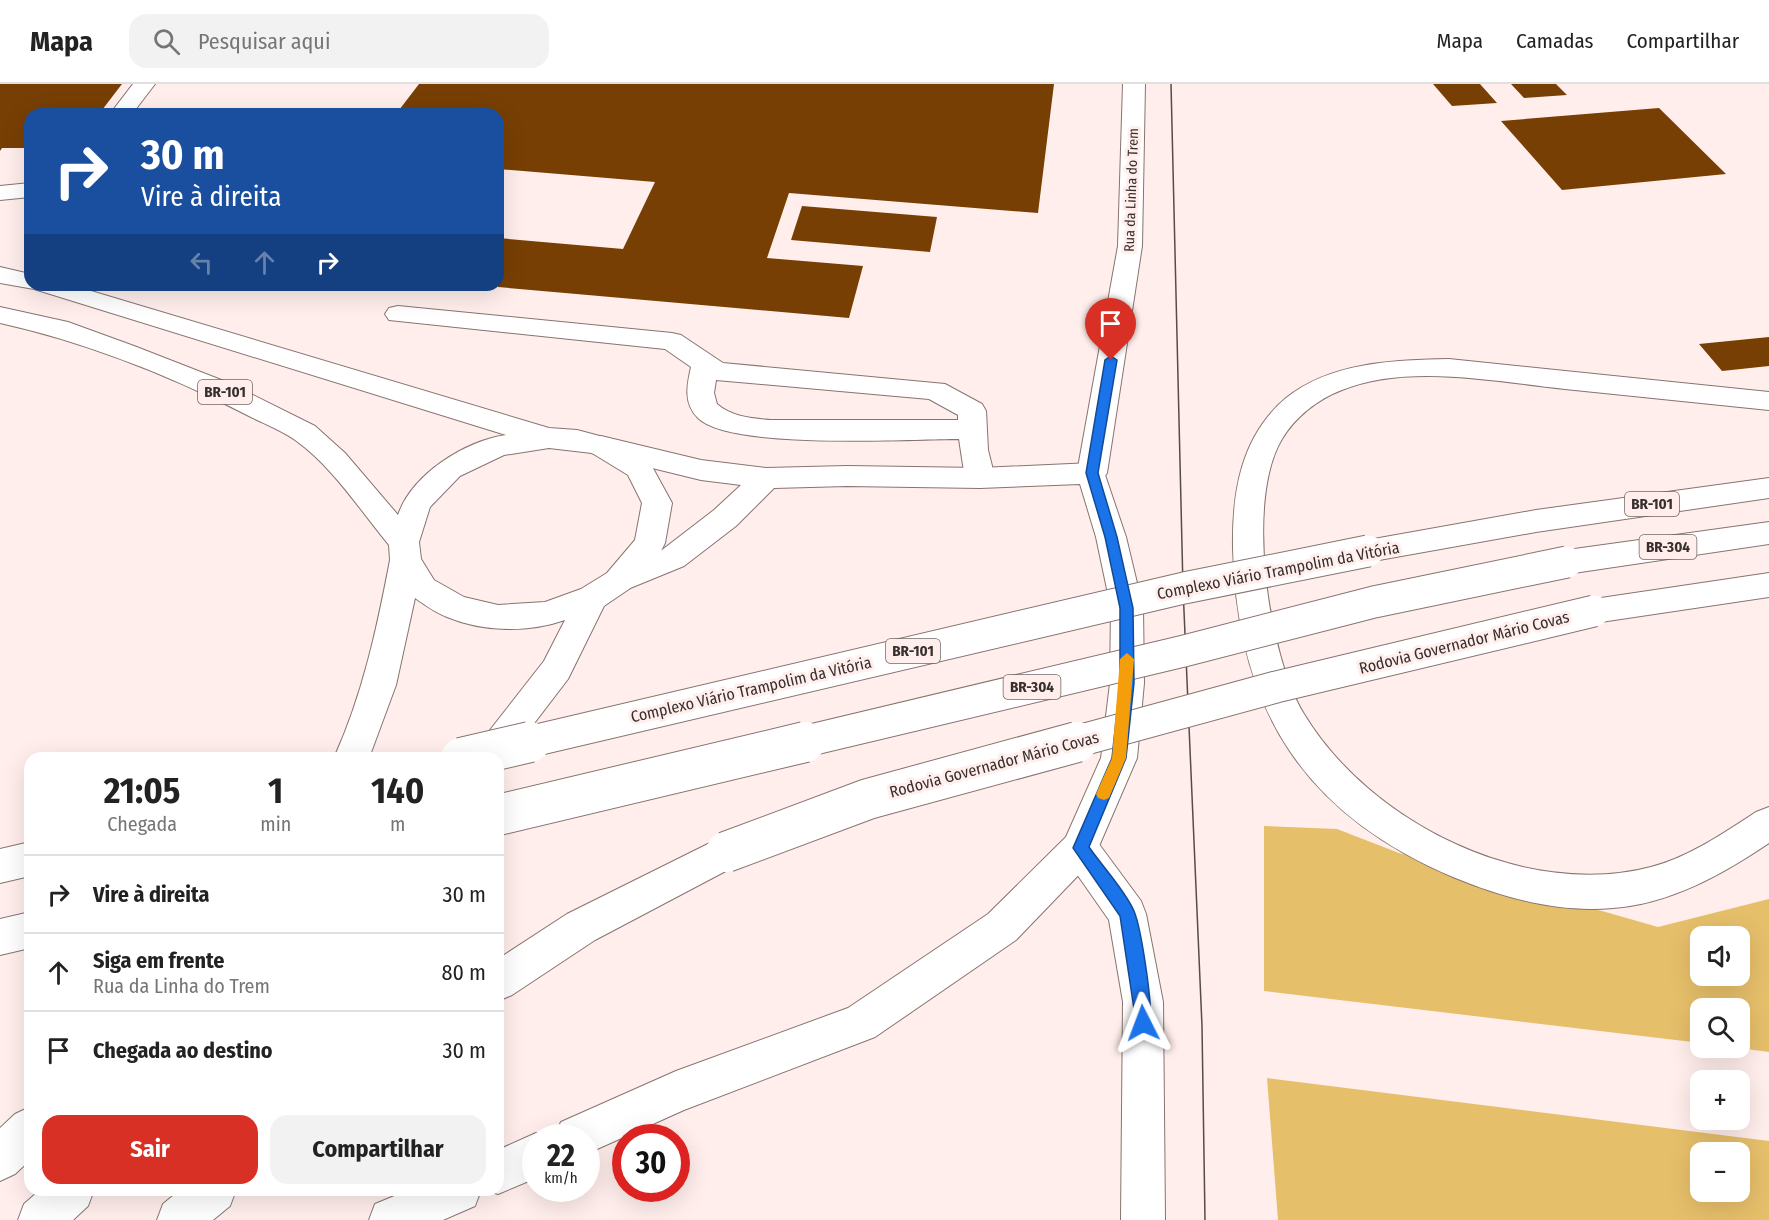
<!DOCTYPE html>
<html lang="pt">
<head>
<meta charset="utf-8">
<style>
  :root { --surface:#fff; --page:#f2f2f2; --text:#222; --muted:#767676; --line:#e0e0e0; --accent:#d93025 }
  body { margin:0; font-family:"Fira Sans Condensed",sans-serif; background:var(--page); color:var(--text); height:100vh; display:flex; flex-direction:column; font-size:22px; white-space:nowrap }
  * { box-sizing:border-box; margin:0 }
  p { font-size:20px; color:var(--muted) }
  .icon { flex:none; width:33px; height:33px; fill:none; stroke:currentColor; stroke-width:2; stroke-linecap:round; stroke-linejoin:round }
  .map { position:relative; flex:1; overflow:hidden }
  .side { position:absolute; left:24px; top:668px; width:480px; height:444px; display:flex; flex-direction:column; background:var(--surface); border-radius:18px; box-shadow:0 6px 24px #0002 }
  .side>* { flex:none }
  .top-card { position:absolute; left:24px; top:24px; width:480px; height:183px; border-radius:18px; box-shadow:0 6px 24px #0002; background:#1a4fa0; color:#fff; overflow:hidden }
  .fabs { position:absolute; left:1690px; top:842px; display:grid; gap:12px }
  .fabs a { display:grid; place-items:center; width:60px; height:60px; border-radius:12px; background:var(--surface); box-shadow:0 6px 24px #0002; font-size:30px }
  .speed { position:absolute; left:522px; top:1040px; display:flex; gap:12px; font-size:30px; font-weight:700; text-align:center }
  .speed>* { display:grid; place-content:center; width:78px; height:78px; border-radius:50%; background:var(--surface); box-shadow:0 6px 24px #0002; line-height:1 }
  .speed small { font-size:15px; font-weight:400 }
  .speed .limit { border:9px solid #d22; background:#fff; color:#111 }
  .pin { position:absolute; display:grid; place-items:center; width:51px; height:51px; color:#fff; margin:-62px -26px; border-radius:50% 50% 50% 0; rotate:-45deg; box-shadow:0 0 6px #0007 }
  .pin .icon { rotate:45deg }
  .me { position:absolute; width:66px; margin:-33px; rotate:357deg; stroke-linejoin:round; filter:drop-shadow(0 0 4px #0008) }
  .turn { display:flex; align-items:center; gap:21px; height:126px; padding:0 18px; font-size:27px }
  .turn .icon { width:78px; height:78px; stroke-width:2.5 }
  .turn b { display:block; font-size:42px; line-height:51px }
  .lanes { display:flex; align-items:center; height:57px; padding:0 18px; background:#0003; justify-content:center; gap:30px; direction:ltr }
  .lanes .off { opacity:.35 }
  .eta { display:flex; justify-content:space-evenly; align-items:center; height:102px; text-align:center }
  .eta b { font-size:36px; font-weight:700; line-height:42px }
  .action { display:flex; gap:12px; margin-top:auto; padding:12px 18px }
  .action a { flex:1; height:69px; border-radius:18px; background:var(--accent); color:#fff; font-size:24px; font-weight:700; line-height:69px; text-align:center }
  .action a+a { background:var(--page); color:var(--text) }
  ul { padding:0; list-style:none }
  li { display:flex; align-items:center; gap:18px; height:78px; padding:0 18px; border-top:2px solid var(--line) }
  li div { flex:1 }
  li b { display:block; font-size:22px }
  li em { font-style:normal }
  header { display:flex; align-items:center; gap:36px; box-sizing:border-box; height:84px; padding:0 30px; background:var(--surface); border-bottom:2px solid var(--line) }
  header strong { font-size:28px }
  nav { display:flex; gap:33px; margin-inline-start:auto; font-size:21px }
  .search { width:420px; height:54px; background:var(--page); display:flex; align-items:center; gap:15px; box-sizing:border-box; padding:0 21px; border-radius:18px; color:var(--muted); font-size:22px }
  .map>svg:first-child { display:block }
  .green { fill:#e6bf6a; fill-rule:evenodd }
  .building { fill:#783f04 }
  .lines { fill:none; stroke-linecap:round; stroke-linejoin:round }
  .minor-casing { stroke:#877471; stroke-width:2 }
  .major-casing { stroke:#877471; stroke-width:2 }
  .highway-casing { stroke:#877471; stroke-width:2 }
  .minor { fill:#fff; fill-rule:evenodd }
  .major { fill:#fff; fill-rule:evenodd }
  .highway { fill:#fff; fill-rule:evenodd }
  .tram { stroke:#554c4a; stroke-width:1.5 }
  .highway-bridge-far1-casing { stroke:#877471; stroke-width:33; stroke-linecap:butt }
  .highway-bridge-casing { stroke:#877471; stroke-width:42; stroke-linecap:butt }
  .highway-bridge-far1 { stroke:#fff; stroke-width:31 }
  .highway-bridge { stroke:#fff; stroke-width:40 }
  .route { fill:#1a73e8; stroke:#114b97; stroke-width:1.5 }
  .slow { fill:#f59e0b }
  .labels { text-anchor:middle; stroke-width:6; stroke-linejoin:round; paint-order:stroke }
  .far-street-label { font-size:14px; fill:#362f2d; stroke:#ffeeeb }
  .shield { fill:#ffeeeb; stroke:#726866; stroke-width:1.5 }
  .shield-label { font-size:15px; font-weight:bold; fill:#362f2d }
  .street-label { font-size:16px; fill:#362f2d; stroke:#ffeeeb }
</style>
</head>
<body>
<header>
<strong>Mapa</strong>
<div class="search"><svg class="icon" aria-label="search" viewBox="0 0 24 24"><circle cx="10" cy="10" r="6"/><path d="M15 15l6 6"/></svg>Pesquisar aqui</div>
<nav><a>Mapa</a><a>Camadas</a><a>Compartilhar</a></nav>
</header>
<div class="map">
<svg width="1769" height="1136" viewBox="0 0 1769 1136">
  <rect width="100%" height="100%" fill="#ffeeeb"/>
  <path class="green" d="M1264,742L1337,745L1399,769L1658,843L1769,815V968L1731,963H1740V924H1701V959L1264,907ZM1701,852H1740V891H1701Z
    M1267,994L1769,1057V1136H1278ZM1701,1068H1740V1107H1701Z"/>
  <path class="building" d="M0,0H122L99,30H30V64H2L0,67Z
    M419,0H1054L1038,129L789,109L767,174L863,182L849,234L498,203V154L623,165L655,98L498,85V30H396Z
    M1433,0H1480L1497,19L1452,22Z
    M1511,0H1556L1567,11L1524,14Z
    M1659,24L1726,90L1562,106L1501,37Z
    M802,122L937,133L930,168L791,156Z
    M1769,253V282L1722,287L1699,260Z"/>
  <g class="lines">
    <defs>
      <path id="minor" d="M133,0H155L132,30H110Z
        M1123,0H1145L1142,162L1107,389L1102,396L1092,399L1082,396L1077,389L1118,162Z
        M30,99V113L0,116V102Z
        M398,222L672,249L681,251L723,279L945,300L982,320L986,327L988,366L995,394L990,401L980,404L970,401L965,394L959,355C909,355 730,366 698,334C683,319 687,301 691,283L665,265L389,236L385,230L389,224ZM716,296L929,315L958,331V336H770C751,334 732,333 717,320L714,309Z
        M1080,748L1093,752L1141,817L1146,830L1163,918L1165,1136H1121L1123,918L1109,836L1067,776L1061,764L1067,752Z"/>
      <path id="major" d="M601,352L701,376L766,384L847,382L980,384L1092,379L1102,382L1126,453L1143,524L1144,599L1137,674L1093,776L1016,856L875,953L684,1026L586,1070V1053H554L561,1038L676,987L848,924L988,830L1066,753L1101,674L1110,599L1111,524L1096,453L1080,400L980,404L847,402L774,404L736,442L684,482L618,509L607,505L602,497L607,489L662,466L714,426L741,401L701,396L591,369L587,362L591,355Z
        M536,1049L545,1053H536V1094L498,1110L487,1106H498V1066Z
        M409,1106H481L475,1122L443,1136H369L375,1120Z"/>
      <path id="highway" d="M0,183L30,190V201H71L549,344L577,346L611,355L649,377L672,419L665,459L661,467L629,505L604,522L568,595L500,684L498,685V674H471L476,664L544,577L565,536C528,549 483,548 447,533C436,529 425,521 415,514L396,601L369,674H334C363,610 377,544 390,476L389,461C360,426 332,382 295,356C281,346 262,339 247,331C169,291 85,258 0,239V223L68,238L134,262L229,299L315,342L345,369L398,431C412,390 465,357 506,351L34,205L0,199ZM549,364L592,369L628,391L642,419L635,456L607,489L581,505L545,518L498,521L464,513L434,496L421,475L419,458L430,423L460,392L504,371Z
        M1449,275L1769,308V326C1701,319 1633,312 1565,305C1497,298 1408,279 1342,306C1318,315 1295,333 1282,355C1245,416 1268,571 1304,630C1370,739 1525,816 1651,783C1689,773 1724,749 1756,728L1769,723V759C1723,790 1670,820 1613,824C1558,829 1504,814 1453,793C1304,730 1237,625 1233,464C1232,408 1241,352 1286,314C1331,278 1394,276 1449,275Z
        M1769,394V414L1536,448L1368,478L1357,475L1353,467L1357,459L1368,456L1536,426Z
        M1769,438V460L1567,490L1556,486L1551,478L1556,470L1567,466Z
        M1769,489V513L1594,539L1583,536L1578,527L1583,518L1594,515Z
        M726,751L739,756L745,768L739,780L595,856L512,911L498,917V875L567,830Z
        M30,758V792L0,799V765Z
        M30,828V864L0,871V835Z
        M30,1023V1076L15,1090L0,1097V1044L15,1030Z
        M40,1106H94L88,1122L73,1136H18L24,1120Z
        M180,1106H236L230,1122L213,1136H157L163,1120Z"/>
    </defs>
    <use href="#minor" class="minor-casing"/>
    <use href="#major" class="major-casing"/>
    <use href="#highway" class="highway-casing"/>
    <use href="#minor" class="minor"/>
    <use href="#major" class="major"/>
    <use href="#highway" class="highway"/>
    <path class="tram" d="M1171,0L1183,504L1202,942L1205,1136"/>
    <defs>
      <path id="highway-bridge-far1" d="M524,659L1184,504L1368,467
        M798,659L1184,567L1374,518L1567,478
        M1071,659L1276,603L1594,527"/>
      <path id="highway-bridge" d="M461,674L530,658
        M498,731L805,658
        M726,768L868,715L1077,658"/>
    </defs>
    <use href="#highway-bridge-far1" class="highway-bridge-far1-casing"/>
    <use href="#highway-bridge" class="highway-bridge-casing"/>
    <use href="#highway-bridge-far1" class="highway-bridge-far1"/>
    <use href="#highway-bridge" class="highway-bridge"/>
  </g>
  <path class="route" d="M1111,272L1117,276L1098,389L1117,453L1133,524L1134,599L1126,674L1089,763C1102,782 1125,806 1134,827C1141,844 1155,930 1149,945L1143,948L1137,945L1120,832L1073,764L1112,674L1120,599V524L1105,453L1086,389L1105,276Z"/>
  <path class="slow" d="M1127,569L1134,575L1126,674L1109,714L1104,716L1098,714L1096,710L1112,674L1120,575Z"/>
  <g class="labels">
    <g class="far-street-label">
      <text transform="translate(1131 106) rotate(-88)" y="5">Rua da Linha do Trem</text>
    </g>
    <g class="shield">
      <rect x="198" y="296" width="54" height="24" rx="4.5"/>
      <rect x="1625" y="408" width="54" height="24" rx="4.5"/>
      <rect x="1639.5" y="451" width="57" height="24" rx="4.5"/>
      <rect x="886" y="555" width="54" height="24" rx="4.5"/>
      <rect x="1003.5" y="591" width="57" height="24" rx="4.5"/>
    </g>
    <g class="shield-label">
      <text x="225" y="313">BR-101</text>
      <text x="1652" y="425">BR-101</text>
      <text x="1668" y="468">BR-304</text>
      <text x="913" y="572">BR-101</text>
      <text x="1032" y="608">BR-304</text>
    </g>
    <g class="street-label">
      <text transform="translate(1278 486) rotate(-11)" y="6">Complexo Viário Trampolim da Vitória</text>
      <text transform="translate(1464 558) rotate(-14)" y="6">Rodovia Governador Mário Covas</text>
      <text transform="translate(751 605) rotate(-13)" y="6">Complexo Viário Trampolim da Vitória</text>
      <text transform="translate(994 680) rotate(-15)" y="6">Rodovia Governador Mário Covas</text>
    </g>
  </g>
</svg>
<div class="fabs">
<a><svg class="icon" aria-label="sound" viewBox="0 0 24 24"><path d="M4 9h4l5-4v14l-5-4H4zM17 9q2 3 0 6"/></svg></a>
<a><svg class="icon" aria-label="search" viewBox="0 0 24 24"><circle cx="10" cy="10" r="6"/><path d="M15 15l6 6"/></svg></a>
<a>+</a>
<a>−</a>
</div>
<div class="speed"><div>22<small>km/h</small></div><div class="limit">30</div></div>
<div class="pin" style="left:1111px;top:276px;background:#d93025"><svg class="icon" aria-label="arrive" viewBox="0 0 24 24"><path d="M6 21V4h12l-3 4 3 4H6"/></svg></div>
<svg class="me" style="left:1143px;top:939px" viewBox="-20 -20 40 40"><path d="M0-17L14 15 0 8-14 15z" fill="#1a73e8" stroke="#fff" stroke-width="4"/></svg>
<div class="top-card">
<div class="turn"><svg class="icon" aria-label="right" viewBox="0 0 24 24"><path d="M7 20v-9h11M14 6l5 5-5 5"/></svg><div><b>30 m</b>Vire à direita</div></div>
<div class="lanes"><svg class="icon off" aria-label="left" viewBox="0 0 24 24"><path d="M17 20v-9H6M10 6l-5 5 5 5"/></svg><svg class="icon off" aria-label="ahead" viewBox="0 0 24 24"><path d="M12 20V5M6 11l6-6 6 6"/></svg><svg class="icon" aria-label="right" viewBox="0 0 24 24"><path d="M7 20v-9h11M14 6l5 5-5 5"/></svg></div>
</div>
<section class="side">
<div class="eta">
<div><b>21:05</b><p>Chegada</p></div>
<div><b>1</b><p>min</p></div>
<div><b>140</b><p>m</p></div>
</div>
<ul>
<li><svg class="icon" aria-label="right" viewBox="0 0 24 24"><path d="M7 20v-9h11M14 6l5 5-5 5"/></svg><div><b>Vire à direita</b></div><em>30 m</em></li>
<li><svg class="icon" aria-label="ahead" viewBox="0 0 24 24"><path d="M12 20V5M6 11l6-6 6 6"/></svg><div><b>Siga em frente</b><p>Rua da Linha do Trem</p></div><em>80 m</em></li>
<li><svg class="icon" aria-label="arrive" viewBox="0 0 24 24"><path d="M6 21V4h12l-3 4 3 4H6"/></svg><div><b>Chegada ao destino</b></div><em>30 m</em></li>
</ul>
<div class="action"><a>Sair</a><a>Compartilhar</a></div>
</section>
</div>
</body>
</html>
